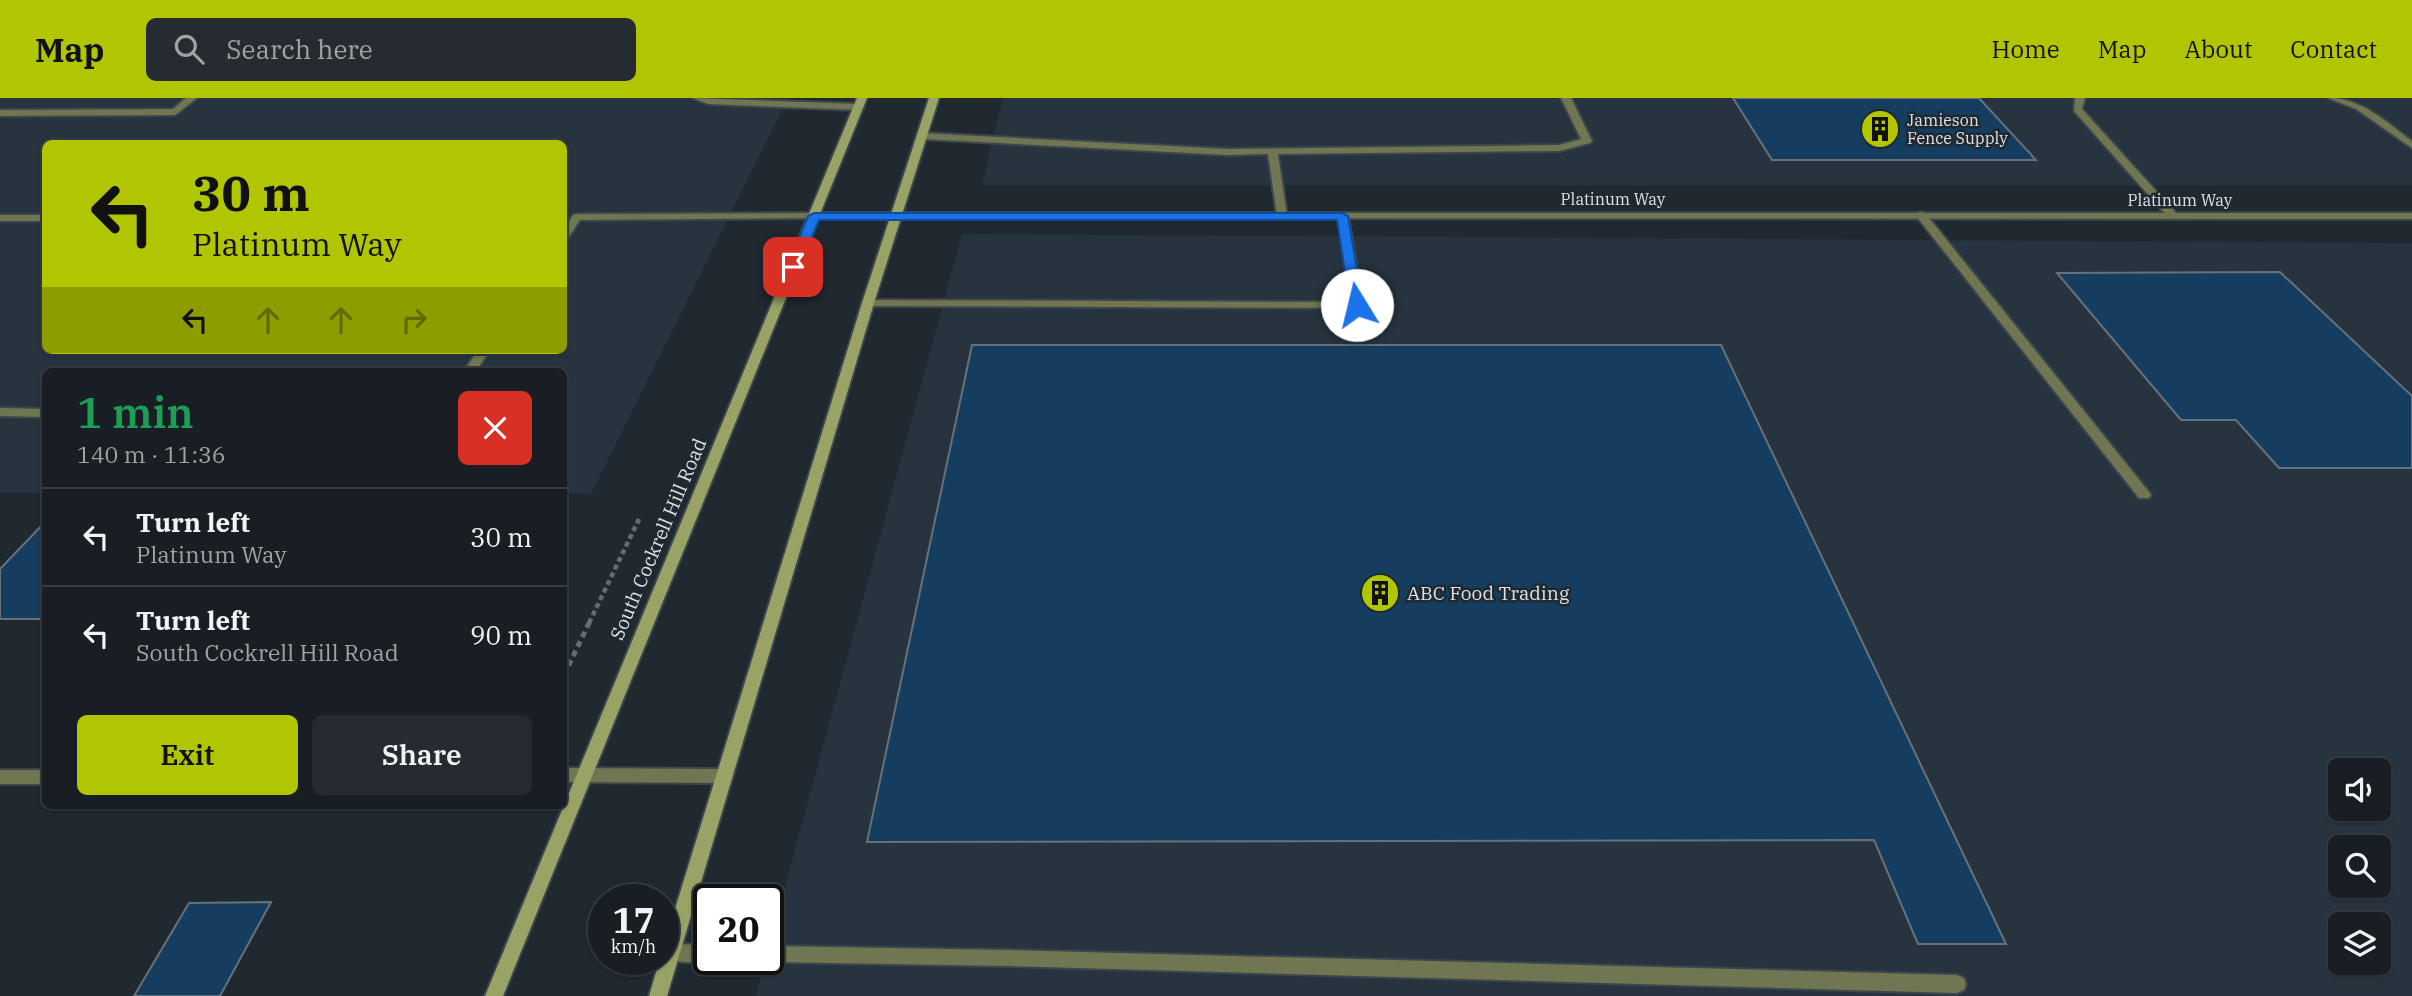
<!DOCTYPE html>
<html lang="en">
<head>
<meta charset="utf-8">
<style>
  :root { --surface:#181e24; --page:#252b31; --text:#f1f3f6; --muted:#9fa2a6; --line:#363c41; --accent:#b1c500 }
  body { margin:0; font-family:"IBM Plex Serif",serif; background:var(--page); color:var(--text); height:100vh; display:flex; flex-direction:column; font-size:26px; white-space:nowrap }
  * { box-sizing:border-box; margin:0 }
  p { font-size:23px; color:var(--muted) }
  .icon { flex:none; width:38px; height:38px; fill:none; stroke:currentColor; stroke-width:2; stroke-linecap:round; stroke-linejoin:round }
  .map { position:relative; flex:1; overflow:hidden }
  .side { position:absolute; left:42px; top:270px; width:525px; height:441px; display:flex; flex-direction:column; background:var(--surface); border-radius:10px; box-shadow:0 2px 5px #0004,0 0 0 2px var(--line) }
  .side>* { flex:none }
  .banner { position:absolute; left:42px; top:42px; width:525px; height:214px; border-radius:10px; box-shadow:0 2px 5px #0004,0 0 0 2px var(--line); background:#b1c500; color:#111; overflow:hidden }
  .controls { position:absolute; left:2328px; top:660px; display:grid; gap:14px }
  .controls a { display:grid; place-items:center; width:63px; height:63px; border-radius:10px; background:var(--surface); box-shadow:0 2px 5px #0004,0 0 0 2px var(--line); font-size:35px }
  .speed { position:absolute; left:588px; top:786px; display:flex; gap:14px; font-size:35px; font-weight:700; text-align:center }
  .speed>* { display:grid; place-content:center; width:91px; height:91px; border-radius:50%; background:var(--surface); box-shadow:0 2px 5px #0004,0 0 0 2px var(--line); line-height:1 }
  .speed small { font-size:18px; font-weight:400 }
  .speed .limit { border:4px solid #111; border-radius:10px; background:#fff; color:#111 }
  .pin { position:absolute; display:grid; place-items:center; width:60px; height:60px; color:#fff; margin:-30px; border-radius:14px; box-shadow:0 4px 10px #0006 }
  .me { position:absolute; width:77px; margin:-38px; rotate:351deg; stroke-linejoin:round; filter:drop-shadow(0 0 5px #0008) }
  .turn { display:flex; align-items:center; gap:24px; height:147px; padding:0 35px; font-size:32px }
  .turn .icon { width:91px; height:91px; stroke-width:2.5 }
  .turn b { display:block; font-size:49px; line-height:60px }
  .lanes { display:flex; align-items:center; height:66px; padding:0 35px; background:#0003; justify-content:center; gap:35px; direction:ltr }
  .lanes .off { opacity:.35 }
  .round { display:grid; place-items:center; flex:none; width:74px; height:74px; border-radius:10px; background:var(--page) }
  .overview { display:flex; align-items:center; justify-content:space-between; height:119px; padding:0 35px }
  h1 { font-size:42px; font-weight:600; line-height:52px; color:#1e9e55 }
  .action { display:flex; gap:14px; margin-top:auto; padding:14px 35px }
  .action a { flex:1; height:80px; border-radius:10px; background:var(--accent); color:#111; font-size:28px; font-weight:600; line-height:80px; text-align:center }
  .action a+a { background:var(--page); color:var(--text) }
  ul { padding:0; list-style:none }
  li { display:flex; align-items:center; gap:21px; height:98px; padding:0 35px; border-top:2px solid var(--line) }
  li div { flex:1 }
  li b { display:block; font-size:26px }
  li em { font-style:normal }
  header { display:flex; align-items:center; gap:42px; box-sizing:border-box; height:98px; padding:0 35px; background:var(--accent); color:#111 }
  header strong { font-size:33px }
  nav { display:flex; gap:38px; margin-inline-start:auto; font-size:24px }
  .search { width:490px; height:63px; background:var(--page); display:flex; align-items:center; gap:18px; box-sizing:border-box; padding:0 24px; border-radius:10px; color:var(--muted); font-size:26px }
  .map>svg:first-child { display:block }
  .built { fill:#27333f; fill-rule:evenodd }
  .building { fill:#153d5f; stroke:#68717a; stroke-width:2 }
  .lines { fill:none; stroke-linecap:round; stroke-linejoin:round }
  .service-casing { stroke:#3e464d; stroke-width:4 }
  .minor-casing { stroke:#3e464d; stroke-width:4 }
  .secondary-casing { stroke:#3e464d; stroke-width:4 }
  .path-far1 { stroke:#656c73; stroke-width:4.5; stroke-dasharray:5 3.5; stroke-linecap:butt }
  .path { stroke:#656c73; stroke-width:5; stroke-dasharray:6 4.5; stroke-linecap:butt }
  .service { fill:#6f7651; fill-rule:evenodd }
  .minor { fill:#6f7651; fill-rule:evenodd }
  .secondary { fill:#99a366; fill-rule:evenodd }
  .route { fill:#1a73e8; stroke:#114b97; stroke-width:2 }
  .labels { text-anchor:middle; stroke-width:5; stroke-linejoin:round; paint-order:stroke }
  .far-poi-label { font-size:16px; fill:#dce1e7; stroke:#202830; text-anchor:start }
  .far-street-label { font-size:16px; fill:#dce1e7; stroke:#202830 }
  .street-label { font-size:19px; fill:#dce1e7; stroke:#202830 }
  .poi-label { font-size:19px; fill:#dce1e7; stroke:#202830; text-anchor:start }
</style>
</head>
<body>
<header>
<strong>Map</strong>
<div class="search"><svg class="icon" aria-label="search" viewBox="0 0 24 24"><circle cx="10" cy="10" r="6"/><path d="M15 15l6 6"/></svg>Search here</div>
<nav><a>Home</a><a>Map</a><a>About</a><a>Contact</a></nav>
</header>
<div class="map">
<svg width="2412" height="898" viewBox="0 0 2412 898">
  <rect width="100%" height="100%" fill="#202830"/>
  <path class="built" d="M0,0H788L591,396L564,395V273H46L45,395H0ZM46,46H564V252H46Z
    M1003,0H2412V87H982Z
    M962,136L2412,145V898H756L766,861H768V851ZM2340,672H2378V710H2340ZM2340,749H2378V788H2340ZM2340,826H2378V864H2340Z"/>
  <path class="building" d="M1733,0H1979L2036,62H1772Z
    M2280,174L2412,298V370H2279L2236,322H2181L2057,175Z
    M972,247H1721L2006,846H1918L1874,742L867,744Z
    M46,423V521H0V471Z
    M271,804L220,898H134L189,805Z"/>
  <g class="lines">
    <defs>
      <path id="service" d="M186,0H197L175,17L0,18V12L173,11Z
        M693,0L859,6L864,9L859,12L708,6Z
        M1561,0H1571L1592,43L1590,45L1559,53L1278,56L1287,118L1282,121L1277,118L1268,56L1228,57L922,41L917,38L922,35L1228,51L1559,47L1581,41Z
        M2075,0H2085L2082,11L2176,115V119H2168L2074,13Z
        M2328,0C2362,0 2386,24 2412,43V50L2356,11Z
        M1921,114L1925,115L2149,394L2151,397L2149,400H2139L1917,119V115Z
        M814,115L819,118L818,120L580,122L568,140L564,141V131L573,117L577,116Z
        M1343,115L1348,118L1363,207L1357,210L868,208L862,205L868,202L1351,204L1338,118Z
        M0,117H46V123H0Z
        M478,252H490L476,273H464Z
        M0,310L46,311V319L0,318Z
        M671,846L709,847V861H715C703,866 673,866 663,857L665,848Z
        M768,848L1010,852L1957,877L1964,880L1966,886L1964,892L1957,895L1010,868L768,864L761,861H768Z"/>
      <path id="minor" d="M814,115H2412V121L810,120L809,118Z
        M564,670L724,671L730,673L732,678L730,683L724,685L564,684Z
        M0,672H46V686H0Z"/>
      <path id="secondary" d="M857,0H867L503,898H485Z
        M929,0H939L874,205L667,898H649L660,861H663V850L862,205Z"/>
    </defs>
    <use href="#service" class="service-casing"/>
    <use href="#minor" class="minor-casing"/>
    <use href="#secondary" class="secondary-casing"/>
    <path class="path-far1" d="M589,525L640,419"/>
    <path class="path" d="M564,577L590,523"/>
    <use href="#service" class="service"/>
    <use href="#minor" class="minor"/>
    <use href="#secondary" class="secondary"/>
  </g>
  <path class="route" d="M1342,115L1348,118L1363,207L1357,211L1350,207L1337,122H819L799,169L793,173L787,169L808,118L814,115Z"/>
  <defs>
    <symbol id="building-disc" viewBox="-11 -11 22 22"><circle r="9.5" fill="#b1c500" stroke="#202830"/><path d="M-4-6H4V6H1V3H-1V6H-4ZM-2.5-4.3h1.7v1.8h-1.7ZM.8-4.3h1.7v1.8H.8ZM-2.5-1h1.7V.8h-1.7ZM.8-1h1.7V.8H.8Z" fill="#111"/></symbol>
  </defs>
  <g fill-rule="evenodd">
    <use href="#building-disc" x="1858" y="9" width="44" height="44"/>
    <use href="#building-disc" x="1358" y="473" width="44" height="44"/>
  </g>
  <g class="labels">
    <g class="far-poi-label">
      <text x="1907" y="28">Jamieson<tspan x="1907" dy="18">Fence Supply</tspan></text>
    </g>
    <g class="far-street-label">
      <text x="1613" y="107">Platinum Way</text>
      <text x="2180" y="108">Platinum Way</text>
    </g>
    <g class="street-label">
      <text transform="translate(658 441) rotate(-67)" y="7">South Cockrell Hill Road</text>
    </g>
    <g class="poi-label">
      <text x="1407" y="502">ABC Food Trading</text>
    </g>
  </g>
</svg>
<div class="controls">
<a><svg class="icon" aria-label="sound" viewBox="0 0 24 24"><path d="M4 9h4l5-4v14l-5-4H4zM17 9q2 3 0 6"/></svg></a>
<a><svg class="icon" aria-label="search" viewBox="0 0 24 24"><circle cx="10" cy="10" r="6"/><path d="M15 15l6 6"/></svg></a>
<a><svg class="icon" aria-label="layers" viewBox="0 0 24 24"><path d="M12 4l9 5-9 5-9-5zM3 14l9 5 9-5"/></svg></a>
</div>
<div class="speed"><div>17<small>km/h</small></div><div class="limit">20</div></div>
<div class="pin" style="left:793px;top:169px;background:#d93025"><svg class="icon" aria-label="arrive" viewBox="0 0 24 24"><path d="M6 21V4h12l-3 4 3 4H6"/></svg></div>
<svg class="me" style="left:1357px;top:207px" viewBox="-20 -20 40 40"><circle r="19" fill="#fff"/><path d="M0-13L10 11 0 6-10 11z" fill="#1a73e8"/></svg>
<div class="banner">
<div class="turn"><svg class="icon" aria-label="left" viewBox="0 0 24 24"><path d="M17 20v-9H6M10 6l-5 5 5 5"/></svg><div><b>30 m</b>Platinum Way</div></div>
<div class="lanes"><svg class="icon" aria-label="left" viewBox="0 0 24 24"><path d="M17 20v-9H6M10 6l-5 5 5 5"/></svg><svg class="icon off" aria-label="ahead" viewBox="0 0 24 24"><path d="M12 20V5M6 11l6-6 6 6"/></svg><svg class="icon off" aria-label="ahead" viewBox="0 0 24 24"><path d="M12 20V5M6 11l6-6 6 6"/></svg><svg class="icon off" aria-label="right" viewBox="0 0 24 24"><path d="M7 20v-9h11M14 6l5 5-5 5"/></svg></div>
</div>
<section class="side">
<div class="overview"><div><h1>1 min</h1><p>140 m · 11:36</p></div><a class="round" style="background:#d93025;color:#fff"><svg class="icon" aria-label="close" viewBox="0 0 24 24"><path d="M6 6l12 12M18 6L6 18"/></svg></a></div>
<ul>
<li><svg class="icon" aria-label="left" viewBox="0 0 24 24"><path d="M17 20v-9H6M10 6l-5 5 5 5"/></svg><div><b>Turn left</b><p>Platinum Way</p></div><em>30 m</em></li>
<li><svg class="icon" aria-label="left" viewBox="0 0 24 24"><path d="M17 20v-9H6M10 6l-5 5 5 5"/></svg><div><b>Turn left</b><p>South Cockrell Hill Road</p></div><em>90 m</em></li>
</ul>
<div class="action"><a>Exit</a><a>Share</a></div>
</section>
</div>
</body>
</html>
